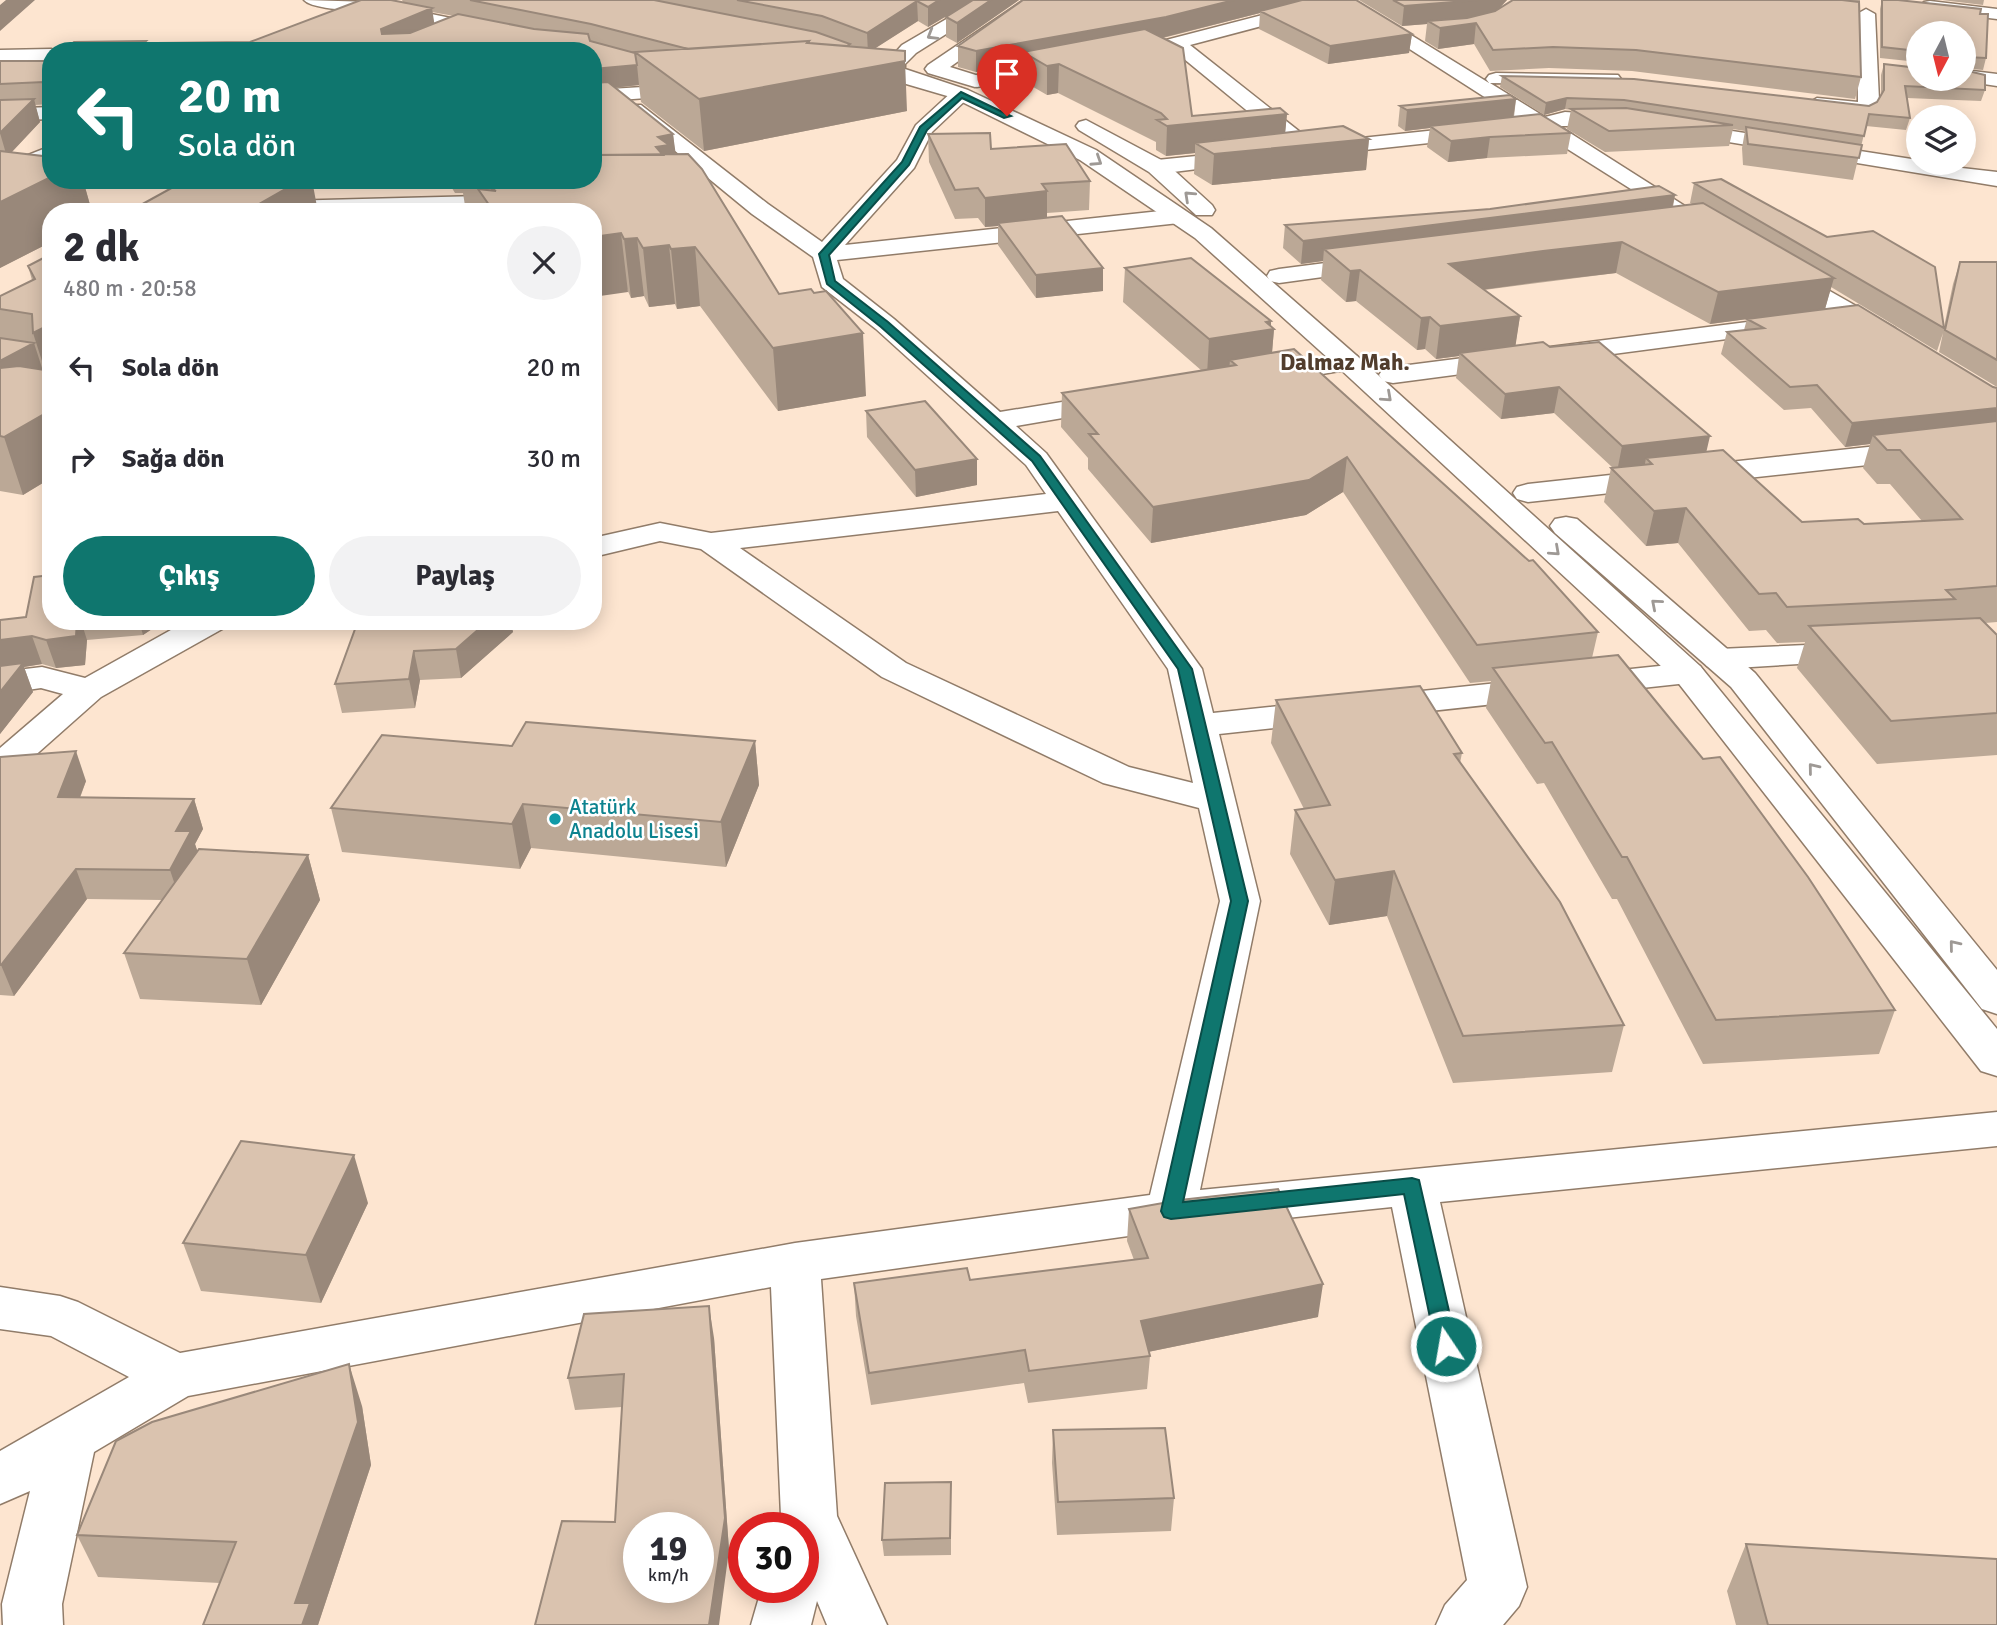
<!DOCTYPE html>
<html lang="tr">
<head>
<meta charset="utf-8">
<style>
  :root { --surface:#fff; --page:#f2f2f3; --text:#2b2b33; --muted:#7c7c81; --accent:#0f766e }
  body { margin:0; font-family:Signika,sans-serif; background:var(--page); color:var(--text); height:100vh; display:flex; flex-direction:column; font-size:26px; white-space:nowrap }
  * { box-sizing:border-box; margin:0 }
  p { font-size:23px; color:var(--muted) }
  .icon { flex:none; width:38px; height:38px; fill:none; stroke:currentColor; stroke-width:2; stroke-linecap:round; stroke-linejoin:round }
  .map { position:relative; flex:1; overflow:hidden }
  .side { position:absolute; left:42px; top:203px; width:560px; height:427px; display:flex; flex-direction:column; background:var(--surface); border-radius:28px; box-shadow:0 4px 18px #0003 }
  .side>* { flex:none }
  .hud { position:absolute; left:42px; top:42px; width:560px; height:147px; border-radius:28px; box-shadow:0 4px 18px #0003; background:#0f766e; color:#fff; overflow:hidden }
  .needle { width:46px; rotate:187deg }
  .buttons { position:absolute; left:1906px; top:21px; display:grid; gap:14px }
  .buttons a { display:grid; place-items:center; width:70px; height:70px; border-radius:50%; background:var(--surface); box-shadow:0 4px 18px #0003; font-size:35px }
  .speed { position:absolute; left:623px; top:1512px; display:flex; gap:14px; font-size:35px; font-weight:700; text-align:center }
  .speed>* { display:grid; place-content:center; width:91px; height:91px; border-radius:50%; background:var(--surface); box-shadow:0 4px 18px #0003; line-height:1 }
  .speed small { font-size:18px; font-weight:400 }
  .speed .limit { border:10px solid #d22; background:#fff; color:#111 }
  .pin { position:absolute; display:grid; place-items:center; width:60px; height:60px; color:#fff; margin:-72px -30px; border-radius:50% 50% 50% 0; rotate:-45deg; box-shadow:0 0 7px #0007 }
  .pin .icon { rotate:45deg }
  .me { position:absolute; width:77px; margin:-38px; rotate:348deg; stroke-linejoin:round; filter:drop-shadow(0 0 5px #0008) }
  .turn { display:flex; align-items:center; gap:24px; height:147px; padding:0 21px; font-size:32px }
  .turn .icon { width:91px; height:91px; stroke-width:2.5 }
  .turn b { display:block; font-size:49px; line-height:60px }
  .round { display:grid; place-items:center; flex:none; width:74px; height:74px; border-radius:37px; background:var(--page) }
  .summary { display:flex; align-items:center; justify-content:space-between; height:119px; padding:0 21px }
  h1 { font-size:42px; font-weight:800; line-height:52px }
  .action { display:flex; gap:14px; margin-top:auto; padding:14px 21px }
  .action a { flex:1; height:80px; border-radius:42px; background:var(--accent); color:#fff; font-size:28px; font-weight:800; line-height:80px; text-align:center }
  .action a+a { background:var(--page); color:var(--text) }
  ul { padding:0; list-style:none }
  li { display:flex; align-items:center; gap:21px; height:91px; padding:0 21px }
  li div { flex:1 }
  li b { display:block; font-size:26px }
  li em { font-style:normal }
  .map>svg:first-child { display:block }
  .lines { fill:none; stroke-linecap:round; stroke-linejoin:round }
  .minor-casing { stroke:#917c69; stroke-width:3 }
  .major-casing { stroke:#917c69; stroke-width:3 }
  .minor { fill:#fff; fill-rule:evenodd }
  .major { fill:#fff; fill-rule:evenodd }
  .wall { fill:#bba896; fill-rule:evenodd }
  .shaded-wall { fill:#99887a }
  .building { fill:#dac3af; stroke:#99887a; stroke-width:2; fill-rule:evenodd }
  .oneway { stroke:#9e9995 }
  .route { fill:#0f766e; stroke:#0a4d48; stroke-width:2 }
  .culture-dot { fill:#0f9aa8; stroke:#fff; stroke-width:2.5 }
  .labels { text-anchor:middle; stroke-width:5; stroke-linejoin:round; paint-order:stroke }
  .culture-label { font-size:21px; fill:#0d838f; stroke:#fff; text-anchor:start }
  .far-district-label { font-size:23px; font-weight:bold; fill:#513d2d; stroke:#fff }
</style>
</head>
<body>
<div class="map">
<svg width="1997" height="1625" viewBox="0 0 1997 1625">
  <rect width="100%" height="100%" fill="#fde5d0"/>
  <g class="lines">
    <defs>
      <path id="minor" d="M1333,0H1354L1489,83L1486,79L1489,75L1496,73L1618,75L1621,79L1618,83L1611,85L1490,83L1545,117L1565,112L1628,116L1631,120L1628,124L1621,126H1559L1699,215L1688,222L1680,220L1539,131L1309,156L1301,155L1172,49L977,87L967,81L977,75L1166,40L1309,3L1318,8L1315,12L1190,45L1314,143L1522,121Z
        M1930,1L1997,9V19L1924,10L1921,6L1924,2Z
        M1866,9L1875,14L1879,100L1872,113L1865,115L1810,108L1807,104L1817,98L1858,102L1857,14Z
        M51,49L57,51H51V61L0,62V50Z
        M1964,70L1997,74V86L1957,80L1964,79Z
        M961,88L971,94L968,98L932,132L914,168L845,245L1179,209L1190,216L1179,223L837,260L843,279L894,319L1000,412L1111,394L1121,396L1125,402L1121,408L1016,426L1046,453L1202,669L1213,713L1688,663L1700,666L1705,673L1700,680L1688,683L1219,734L1260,901L1200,1190L1997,1112V1146L1440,1202L1527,1587L1519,1606L1503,1625H1436L1445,1605L1467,1580L1392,1207L1171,1230L821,1279L837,1516L887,1625H827L817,1601L811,1625H751L762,1587H803V1528H777L781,1516L771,1287L188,1396L94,1452L62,1604L63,1625H3L2,1604L30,1491L0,1504V1451L129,1377L51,1336L0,1329V1287L60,1296L78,1302L180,1353L795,1243L1150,1195L1220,901L1199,808L1103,783L882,677L701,549L660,541L593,557V538L660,523L711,533L1046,494L1026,465L876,329L822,287L813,257L752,214L624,109L627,105H641L768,204L822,242L897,160L916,125L954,90ZM1058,511L1168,669L1193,783L1129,767L906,663L740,548Z
        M1681,123L1918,160V163L1997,172V186L1674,133L1671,129L1674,125Z
        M51,146V160L0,181V166Z
        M1246,151L1257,157L1254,162L1157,174L1146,167L1157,160Z
        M518,195L529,202L526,207L404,212H229L232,207L248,202Z
        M1372,257L1381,259L1384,264L1381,269L1279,283L1270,281L1267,276L1270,271L1279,269Z
        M1782,264L1895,328L1899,334L1895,340H1877L1773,276L1770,271L1773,266Z
        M1779,318L1788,321L1792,326L1788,331L1393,383L1383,381L1379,375L1383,369L1393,367Z
        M1348,354L1357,356L1361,362L1357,368L1264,384L1254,382L1250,376L1254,370L1264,368Z
        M1997,433V451L1528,502L1517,499L1513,493L1517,487L1528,484Z
        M187,621H229L224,628L101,697L13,775L0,778V748L63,694L41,688L0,694V672L42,667L85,678Z
        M1853,643L1865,646L1870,653L1865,660L1719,669L1707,666L1702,659L1707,652L1719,649Z"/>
      <path id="major" d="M304,0L372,2L584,45L593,51C518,51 446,24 372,12C357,10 313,10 304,0Z
        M979,0H1000L916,53L905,64V69L968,90L1096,150L1211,228L1357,356L1700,666L1997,1029V1076L1981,1071L1676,680L1339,368L1195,238L1080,160L954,98L896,81L886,71V63L902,45Z
        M1024,0H1045L950,67L982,77L985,81L982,85L975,87L928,73L925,69L928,65Z
        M693,84L703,90L700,94L593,102V90Z
        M51,107V119L0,121V109Z
        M1086,120L1165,162L1212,205L1215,210L1212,215H1196L1149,172L1079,130L1076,126L1079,122Z
        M1566,517L1577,519L1755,673L1997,970V1014L1982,1009L1731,687L1555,533L1550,526L1555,519Z"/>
    </defs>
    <use href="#minor" class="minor-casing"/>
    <use href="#major" class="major-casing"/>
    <use href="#minor" class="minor"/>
    <use href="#major" class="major"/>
  </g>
  <path class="wall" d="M402,0H1019L957,43L946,37V17L956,10L928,27L918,21L875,48L907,111L704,151L641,102L639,85L615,88L673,134L675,154L779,294L866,396L778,411L700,306L677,309L675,304L649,307L644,296L631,298L593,212H466L463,193H455L447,180H593V51H158L156,43L250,42L403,2ZM432,12L454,16L434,24Z
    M1356,0L1412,34L1409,53L1328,64L1259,29L1260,13L1163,38L1192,116L1287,114L1285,133L1369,139L1366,170L1212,185L1194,174L1195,153L1166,156L1156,150V142L1058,93L1047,95L1023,81V64L976,72L958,67V46Z
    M1359,0H1507L1498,9L1513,0H1860L1861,77L1855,99L1632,71L1549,68L1490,71L1474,44L1438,49L1425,41L1427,24L1402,26Z
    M1882,0L1986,58L1983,70L1964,68L1918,33V62L1880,58V9Z
    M1942,0H1984L1983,5Z
    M0,61H51V104L35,105L40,122L12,152L51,180H83L92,212H51V242L0,268Z
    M1884,64L1985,90L1981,101L1907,98L1910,118L1906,130L1866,126L1853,180L1743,165L1742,148L1745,131L1733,129L1729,146L1605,152L1567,129L1571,110L1565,109L1544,115L1500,87L1502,76L1869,106L1877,102L1881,96V75Z
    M1516,99L1514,117L1571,133L1567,154L1487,158L1448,162L1427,147L1430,128L1405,131L1398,126L1400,106Z
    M928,134L991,149L1090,181L1089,210L1047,213V218L1103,268V291L1036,298L998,245V226L985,227L978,218L955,219L929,162Z
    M1694,183L1944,327L1953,284L1960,262H1997V387L1939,352L1943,333L1937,351L1831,287L1825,309L1997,388V622L1985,623L1997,635V755L1877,764L1797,668L1805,642L1777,643L1766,630L1749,631L1678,543L1646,546L1604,502L1611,468H1613L1554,413L1501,419L1456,378L1459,356L1436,359L1425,349L1417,350L1356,301L1346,302L1321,280L1323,261L1301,264L1283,248L1285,225L1675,195L1673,207L1692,204L1690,203ZM1616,273L1710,324L1747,319L1744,330L1727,332L1721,354L1784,410L1811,408L1845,447L1870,444L1863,468L1877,484H1890L1922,521L1864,524L1802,522L1706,452L1515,346L1520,316L1484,290Z
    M51,254V478L23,495L0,491V296L32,280L28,266Z
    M1125,268L1271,321V326L1274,329L1272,353L1598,632L1592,658L1895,1010L1879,1054L1703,1064L1617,899H1612L1544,783L1537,784L1486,708L1491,681L1470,683L1343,492L1306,515L1151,543L1088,469V458L1061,427L1062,393L1202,371L1123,302Z
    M866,411L977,459V485L916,497L867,437Z
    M0,620L51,621H164L143,635L87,640L85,665L56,668L42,664L24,667L33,692L0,734Z
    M358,621H560L558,628L512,630L513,632L461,678L420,680L415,708L342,713L335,684Z
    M1276,700L1462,753L1460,763L1624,1025L1612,1072L1453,1083L1387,916L1329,925L1290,854L1295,810L1304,809L1271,743Z
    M755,741L759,785L726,867L531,848L520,869L342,852L331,808L512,746Z
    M0,757L86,781L80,798L194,799L203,829L195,844L197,850L308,855L320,900L261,1005L140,999L124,953L162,900L87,899L14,996L0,995Z
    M368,1203L321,1303L201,1291L183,1243Z
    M1129,1209L1318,1317L1148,1352L1150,1356L1147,1389L1028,1403L1024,1383L871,1405L856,1316L854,1283L970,1280L1134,1260L1127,1241Z
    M714,1338L729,1550L615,1522L622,1407L575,1410L568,1378Z
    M362,1406L371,1465L318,1625H203L220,1583L98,1577L77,1535Z
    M1053,1430L1174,1498L1171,1531L1057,1535L1052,1463Z
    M951,1482V1555L884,1556L882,1540Z
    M1746,1544L1997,1625H1736L1727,1591Z"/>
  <path class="shaded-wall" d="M6,0H35L0,31V5Z
    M939,0H974L928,27V7Z
    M991,0H1019L957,43V23Z
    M1234,0H1309L1260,11V13L1165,37L1039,61L1023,52V64L976,72V51Z
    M1478,0H1507L1495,13L1473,20L1428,21L1427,24L1402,26L1404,6Z
    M917,1L918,21L868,53L867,33Z
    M432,8L435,28L385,49L381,29Z
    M1476,23L1474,44L1438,49L1440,28Z
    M1412,34L1409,53L1328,64L1330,46Z
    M146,41L148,51H135Z
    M809,41L850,44V65L905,61L907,111L704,151L699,99Z
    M1059,64L1058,93L1047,95V66Z
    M637,65L639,85L593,90V69Z
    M51,81V98L47,85Z
    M1567,98L1565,109L1544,115L1546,103Z
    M34,99L40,122L7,157L0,133Z
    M1516,99L1513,119L1430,126V128L1405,131L1407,110Z
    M1287,114L1284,144L1195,143V153L1166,156L1167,126Z
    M673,134L676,156L671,167L656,147L658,137Z
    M1490,137L1487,158L1448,162L1451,141Z
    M1369,139L1366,170L1212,185L1214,154Z
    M51,177V180H83L92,212H51V242L0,268V202Z
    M301,180H312L318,212H245Z
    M1047,191V221L998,223V226L985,227V198Z
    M1675,195L1670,217L1324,249L1323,261L1301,264L1303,241Z
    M621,233L628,292L593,297V237Z
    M637,238L644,296L631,298L624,239Z
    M1622,242L1616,273L1538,282L1444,295L1449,264L1543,251Z
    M669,245L675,304L649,307L643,248Z
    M695,247L700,306L677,309L671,249Z
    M1103,268V291L1036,298V275Z
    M1360,270L1356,301L1346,302L1350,271Z
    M1834,278L1825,309L1710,324L1718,292Z
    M1520,316L1515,349L1460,353L1459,356L1436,359L1440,326Z
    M1430,317L1425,349L1417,350L1421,318Z
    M1271,321V329H1274L1271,364L1230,360L1229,371L1207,375L1209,339Z
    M51,324V389L33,333Z
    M863,333L866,396L778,411L773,348Z
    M34,343L51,396L0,374V361Z
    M1559,387L1554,413L1501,419L1505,394Z
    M1997,408V430L1873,435L1870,444L1845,447L1852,423Z
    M51,410V478L23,495L4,437Z
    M1710,436L1704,462L1652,464L1646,458L1644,469L1617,472L1622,446Z
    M1347,457L1343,492L1306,515L1151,543L1153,507Z
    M977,459V485L916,497L915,470Z
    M1686,508L1678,543L1646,546L1654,511Z
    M77,621H81L87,640L85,665L56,668L46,640Z
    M139,621H164L143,635Z
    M488,621H511L513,632L461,678L456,649Z
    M32,636L42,664L24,667L33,692L0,734V640Z
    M414,651L420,680L415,708L409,679Z
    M755,741L759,785L726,867L721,822Z
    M76,751L86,781L68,828L58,797Z
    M194,799L203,829L195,844L201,862L180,900L170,870L176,831Z
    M523,804L531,848L520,869L512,824Z
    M308,855L320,900L261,1005L247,959Z
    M76,869L87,899L14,996L1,965Z
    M1394,871L1387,916L1329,925L1335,880Z
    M354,1155L368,1203L321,1303L306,1255Z
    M1323,1284L1318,1317L1138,1354L1141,1321Z
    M709,1306L714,1338L729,1550L719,1625H709Z
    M349,1364L362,1406L371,1465L318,1625H302L295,1603Z"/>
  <path class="building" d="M361,0H391L432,8L381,29L382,34L410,33L458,14L534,29L588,34L590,41L635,53L637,65L593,69V51H175L156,43L250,42Z
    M470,0H654L816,32L850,44L847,46L809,43V41L688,49L591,24Z
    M737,0H939L928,7L917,1L867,33L822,16Z
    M973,0H991L957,23L946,17Z
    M1023,0H1234L1166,17L976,51L958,46Z
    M1302,0H1356L1412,34L1330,46L1260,11Z
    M1393,0H1478L1404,6Z
    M1513,0H1842L1859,2L1861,77L1636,50L1553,47L1493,50L1476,23L1440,28L1428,21L1467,18L1495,11Z
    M1882,0H1898L1981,9L1980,14H1988L1986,58L1966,57L1965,65L1964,66V33H1918V51L1882,47Z
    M1145,29L1183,48L1192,116L1280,108L1287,114L1167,126L1157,120L1167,119L1161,113L1059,64L1047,66L1023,52Z
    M146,41L135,51H63L74,42Z
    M809,41L807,43L905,51V61L699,99L635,52Z
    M0,61H51V81L47,85L44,82L0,84Z
    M1884,64L1918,68V79H1964V70L1985,75V90L1905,86L1910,118L1869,114L1864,136L1624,100L1567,98L1546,103L1502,76L1634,79L1869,106L1877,102L1884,90Z
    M608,82L673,134L658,137L669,145L656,147L663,155H593V83Z
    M1510,95L1516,99L1407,110L1400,106Z
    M34,99L0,133V100Z
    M1626,108L1733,125L1609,131L1571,109Z
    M1540,114L1571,133L1490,137L1451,141L1430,126Z
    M1343,126L1369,139L1214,154L1195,143Z
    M1746,127L1862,145L1859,158L1748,144Z
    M990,133L991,149L1066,144L1090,181L1042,184L1047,191L985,198L978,188L955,190L928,134Z
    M0,151L51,157V177L0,202Z
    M688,154L702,169L779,294L811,289L814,293L826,291L863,333L773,348L695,247L671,249L669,245L643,248L637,238L624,239L621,233L593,237V212H494L478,189L496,191L477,180H593V155Z
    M1721,179L1827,237L1873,231L1935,267L1944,328L1694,183Z
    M186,180H301L245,212H128Z
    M1659,186L1675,195L1303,241L1285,225L1490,209Z
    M1703,203L1834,278L1718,292L1622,242L1543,251L1449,264L1520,316L1440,326L1430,317L1421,318L1360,270L1350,271L1324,249Z
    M1062,216L1103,268L1036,275L998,223Z
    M51,254V324L33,333L32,314L0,309V296L35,279L28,266Z
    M1191,258L1271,321L1266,322L1274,329L1209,339L1125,268Z
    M1960,262H1997V360L1945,330Z
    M1858,305L1993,387L1997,388V408L1852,423L1817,385L1790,387L1727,332L1764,328L1747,319Z
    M0,338L34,343L0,361Z
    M1543,342L1550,347L1599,342L1710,436L1622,446L1559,387L1505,394L1460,353Z
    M1294,349L1529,561L1533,560L1598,632L1477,645L1347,457L1309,480L1153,507L1089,434H1098L1062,393L1236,365L1230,360Z
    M19,366L51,371V410L4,437L0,436V368Z
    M925,401L977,459L915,470L866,411Z
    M1997,421V586L1946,590L1955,599L1787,607L1776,593L1759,594L1686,508L1654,511L1611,468L1652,464L1646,458L1723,450L1802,522L1858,519L1864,524L1962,519L1900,450H1887L1873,435Z
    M51,575V621H77L76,636L46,640L32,636L0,640V620L26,617L34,577Z
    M1980,618L1997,635V713L1891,721L1809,626Z
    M358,621H488L456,649L414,651L409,679L335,684Z
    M1618,655L1703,759L1720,757L1808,877L1895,1010L1716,1020L1627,857H1622L1552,742L1545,743L1493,668Z
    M23,663L0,692V666Z
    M1420,686L1462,753L1454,754L1560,902L1624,1025L1463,1036L1394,871L1335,880L1295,810L1330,805L1276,700Z
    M526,722L755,741L721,822L523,804L512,824L331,808L382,735L512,746Z
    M76,751L58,797L194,799L176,831H191L170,870L76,869L1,965H0V757Z
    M199,849L308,855L247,959L124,953Z
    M241,1141L354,1155L306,1255L183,1243Z
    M1278,1189L1323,1284L1141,1321L1150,1356L1029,1371L1025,1350L869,1373L854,1283L967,1268L970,1280L1148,1258L1129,1209L1180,1200Z
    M709,1306L725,1518L709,1625H535L562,1521L615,1522L624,1374L568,1378L584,1314ZM639,1528H698V1587H639Z
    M349,1364L358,1422L295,1603H310L302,1625H203L236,1542L77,1535L116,1441L152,1422Z
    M1165,1428L1174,1498L1058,1502L1053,1430Z
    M951,1482L950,1538L882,1540L885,1483Z
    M1746,1544L1997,1559V1625H1768Z"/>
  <defs><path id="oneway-chevron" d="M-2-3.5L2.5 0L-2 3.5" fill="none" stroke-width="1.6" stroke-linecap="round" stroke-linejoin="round" transform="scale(1.75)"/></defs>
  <g class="oneway">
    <use href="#oneway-chevron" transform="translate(932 35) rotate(149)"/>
    <use href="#oneway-chevron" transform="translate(1097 161) rotate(33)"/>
    <use href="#oneway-chevron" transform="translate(1189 196) rotate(-137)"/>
    <use href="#oneway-chevron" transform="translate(1387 397) rotate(42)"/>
    <use href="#oneway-chevron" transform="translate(1555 551) rotate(42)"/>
    <use href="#oneway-chevron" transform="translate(1656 604) rotate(-139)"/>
    <use href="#oneway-chevron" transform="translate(1813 768) rotate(-129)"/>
    <use href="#oneway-chevron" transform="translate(1954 945) rotate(-129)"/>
  </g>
  <path class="route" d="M961,92L1011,116L1004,118L962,98L927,130L909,165L829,255L835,281L888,322L1040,456L1192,669L1248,901L1183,1202L1412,1178L1419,1180L1457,1346L1454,1352L1446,1355L1439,1352L1436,1346L1404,1194L1171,1219L1164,1217L1161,1211L1231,901L1178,669L1032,461L881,327L827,284L819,254L902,162L920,127Z"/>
  <circle class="culture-dot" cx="555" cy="819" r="7"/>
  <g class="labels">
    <g class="culture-label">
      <text x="569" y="814">Atatürk<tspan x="569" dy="24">Anadolu Lisesi</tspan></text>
    </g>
    <g class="far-district-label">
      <text x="1345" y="370">Dalmaz Mah.</text>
    </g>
  </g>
</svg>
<div class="buttons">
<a><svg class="needle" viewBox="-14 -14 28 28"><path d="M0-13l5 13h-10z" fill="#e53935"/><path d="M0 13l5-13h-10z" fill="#7c7c81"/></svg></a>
<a><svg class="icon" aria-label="layers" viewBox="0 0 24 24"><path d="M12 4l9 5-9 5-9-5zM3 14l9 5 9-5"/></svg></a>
</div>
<div class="speed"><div>19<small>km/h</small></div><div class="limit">30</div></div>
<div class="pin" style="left:1007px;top:116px;background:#d93025"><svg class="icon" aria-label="arrive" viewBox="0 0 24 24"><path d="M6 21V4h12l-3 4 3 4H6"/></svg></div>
<svg class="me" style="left:1446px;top:1346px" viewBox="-20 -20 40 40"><circle r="17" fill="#0f766e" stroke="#fff" stroke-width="3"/><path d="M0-11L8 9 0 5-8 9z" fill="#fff"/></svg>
<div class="hud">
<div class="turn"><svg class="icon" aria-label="left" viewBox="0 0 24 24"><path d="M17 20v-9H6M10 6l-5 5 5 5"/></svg><div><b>20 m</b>Sola dön</div></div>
</div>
<section class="side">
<div class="summary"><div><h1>2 dk</h1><p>480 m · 20:58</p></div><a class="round"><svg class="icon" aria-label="close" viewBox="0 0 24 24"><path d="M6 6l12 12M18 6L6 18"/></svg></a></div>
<ul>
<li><svg class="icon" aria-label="left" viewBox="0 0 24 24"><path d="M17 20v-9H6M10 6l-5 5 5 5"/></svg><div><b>Sola dön</b></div><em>20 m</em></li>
<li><svg class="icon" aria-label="right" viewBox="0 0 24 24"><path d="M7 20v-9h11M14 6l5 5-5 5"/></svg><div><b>Sağa dön</b></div><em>30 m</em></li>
</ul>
<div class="action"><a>Çıkış</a><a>Paylaş</a></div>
</section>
</div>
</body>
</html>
